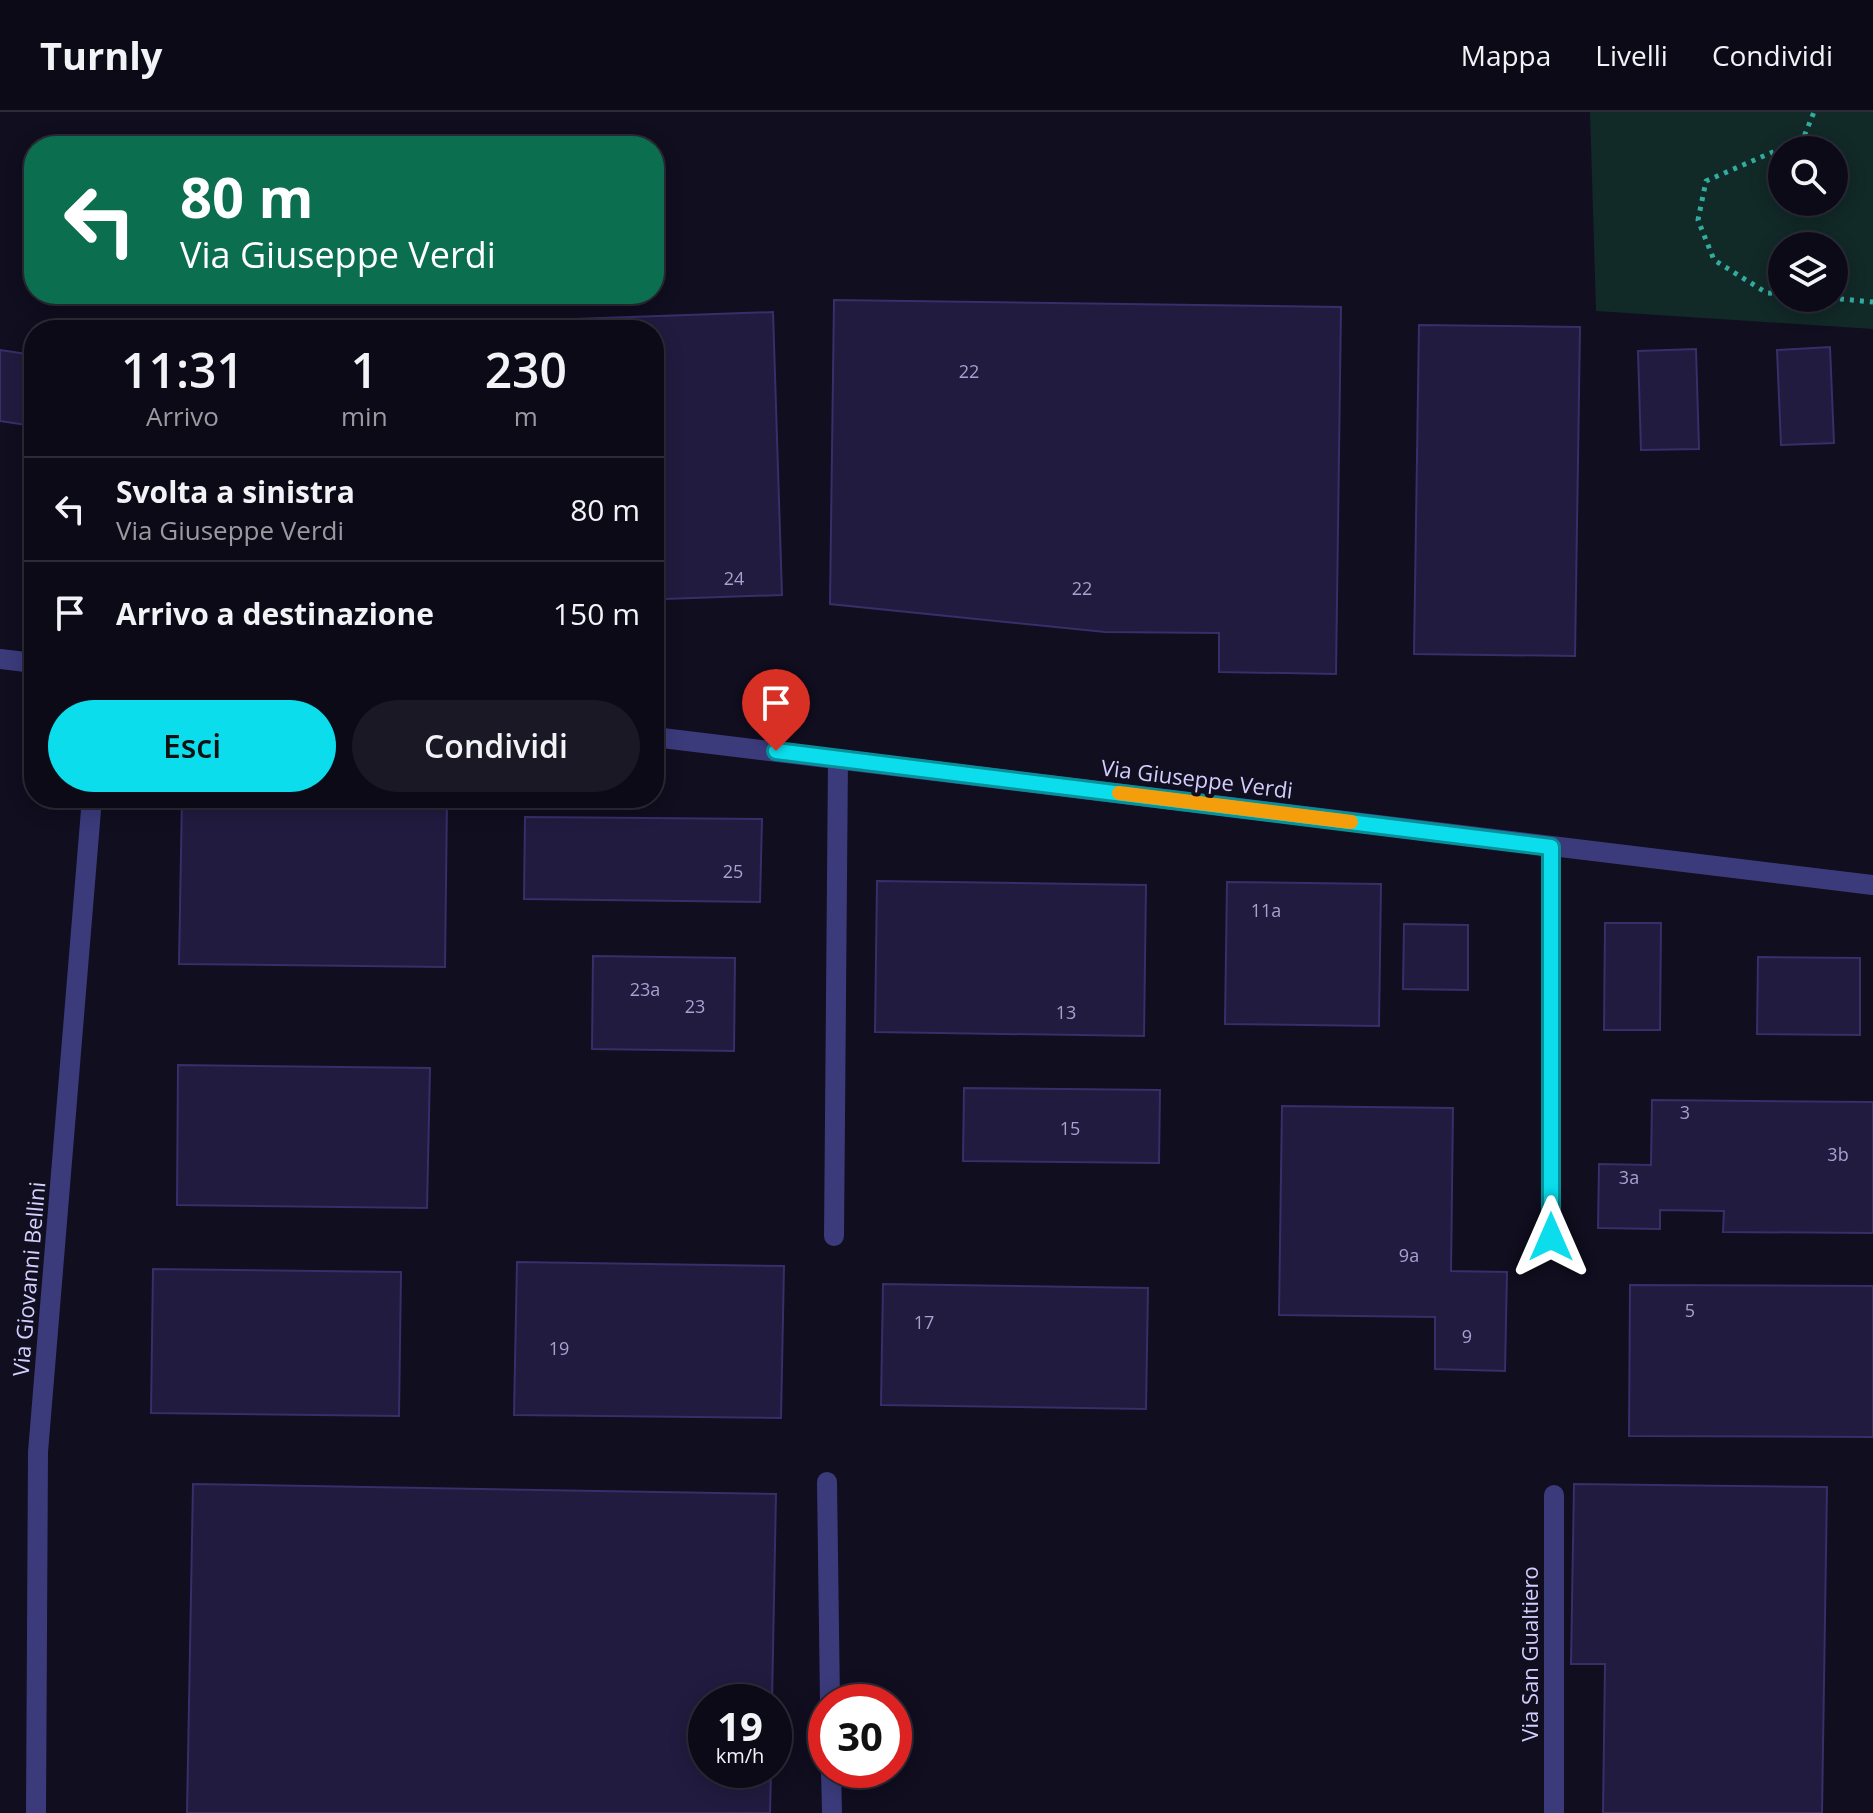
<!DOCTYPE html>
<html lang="it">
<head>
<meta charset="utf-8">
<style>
  :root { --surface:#0c0a17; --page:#1a1824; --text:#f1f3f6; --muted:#9a9aa1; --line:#2c2b36; --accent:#0bddec }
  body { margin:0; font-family:"Open Sans",sans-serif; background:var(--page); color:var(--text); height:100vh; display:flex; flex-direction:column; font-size:30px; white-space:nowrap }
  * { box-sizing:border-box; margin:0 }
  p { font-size:26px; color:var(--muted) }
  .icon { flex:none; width:44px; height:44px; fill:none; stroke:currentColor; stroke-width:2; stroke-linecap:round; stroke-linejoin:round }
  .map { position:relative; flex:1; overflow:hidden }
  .side { position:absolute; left:24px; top:208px; width:640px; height:488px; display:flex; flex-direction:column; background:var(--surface); border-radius:32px; box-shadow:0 4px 20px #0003,0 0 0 2px var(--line) }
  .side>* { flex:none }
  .top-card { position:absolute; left:24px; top:24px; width:640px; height:168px; border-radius:32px; box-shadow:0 4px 20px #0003,0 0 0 2px var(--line); background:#0b6e4f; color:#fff; overflow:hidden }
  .tools { position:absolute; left:1768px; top:24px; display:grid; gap:16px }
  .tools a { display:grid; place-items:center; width:80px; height:80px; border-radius:50%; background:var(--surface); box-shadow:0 4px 20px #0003,0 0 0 2px var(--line); font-size:40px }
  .speed { position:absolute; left:688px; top:1572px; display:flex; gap:16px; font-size:40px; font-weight:700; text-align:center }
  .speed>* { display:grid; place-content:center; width:104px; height:104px; border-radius:50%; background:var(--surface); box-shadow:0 4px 20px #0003,0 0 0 2px var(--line); line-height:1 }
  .speed small { font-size:20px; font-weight:400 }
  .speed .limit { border:12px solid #d22; background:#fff; color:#111 }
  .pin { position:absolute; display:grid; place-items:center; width:68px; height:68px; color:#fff; margin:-82px -34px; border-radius:50% 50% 50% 0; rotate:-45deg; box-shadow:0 0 8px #0007 }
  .pin .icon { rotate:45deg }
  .me { position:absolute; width:88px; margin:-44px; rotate:0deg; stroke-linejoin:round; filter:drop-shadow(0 0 6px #0008) }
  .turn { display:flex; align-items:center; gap:28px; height:168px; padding:0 24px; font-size:36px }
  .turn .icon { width:104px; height:104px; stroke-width:2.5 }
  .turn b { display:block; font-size:56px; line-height:68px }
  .eta { display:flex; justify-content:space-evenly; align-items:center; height:136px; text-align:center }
  .eta b { font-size:48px; font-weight:600; line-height:56px }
  .action { display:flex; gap:16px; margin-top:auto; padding:16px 24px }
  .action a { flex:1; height:92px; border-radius:48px; background:var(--accent); color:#111; font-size:32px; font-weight:600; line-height:92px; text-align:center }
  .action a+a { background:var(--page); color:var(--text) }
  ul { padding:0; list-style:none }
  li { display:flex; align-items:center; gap:24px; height:104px; padding:0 24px; border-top:2px solid var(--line) }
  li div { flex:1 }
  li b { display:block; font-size:30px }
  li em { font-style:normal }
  header { display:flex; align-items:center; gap:48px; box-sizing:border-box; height:112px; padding:0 40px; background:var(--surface); border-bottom:2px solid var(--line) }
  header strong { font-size:38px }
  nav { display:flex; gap:44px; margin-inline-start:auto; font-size:28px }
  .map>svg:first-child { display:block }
  .green { fill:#112927; fill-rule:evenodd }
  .building { fill:#211b3f; stroke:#382e6a; stroke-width:2 }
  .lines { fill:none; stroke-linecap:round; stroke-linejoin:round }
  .path { stroke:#33aca0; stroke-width:5; stroke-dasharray:4 6; stroke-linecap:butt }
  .minor { stroke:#3b3b7c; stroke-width:20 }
  .route-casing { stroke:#079099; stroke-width:20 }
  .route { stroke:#0bddec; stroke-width:14 }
  .slow { stroke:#f59e0b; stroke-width:14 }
  .labels { text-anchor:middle; stroke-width:8; stroke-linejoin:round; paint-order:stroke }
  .number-label { font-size:18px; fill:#a6a1ce }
  .street-label { font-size:22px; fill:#d2cefd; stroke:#100e1f }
</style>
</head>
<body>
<header>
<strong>Turnly</strong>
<nav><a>Mappa</a><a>Livelli</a><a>Condividi</a></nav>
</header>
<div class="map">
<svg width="1873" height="1701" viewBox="0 0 1873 1701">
  <rect width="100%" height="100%" fill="#100e1f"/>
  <path class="green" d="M1590,0H1873V217L1596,199ZM1782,38H1834V90H1782ZM1782,134H1834V186H1782Z"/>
  <path class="building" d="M834,188L1341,195L1336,562L1219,560V521L1105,520L830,492Z
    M773,200L782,483L665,487L663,440L654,441V218H575V207Z
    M1419,213L1580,215L1575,544L1414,542Z
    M1830,235L1834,331L1781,333L1777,238Z
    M1696,237L1699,337L1641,338L1638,239Z
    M0,238L34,243V314L0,309Z
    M182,686H447L445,855L179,852Z
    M525,705L762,707L760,790L524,787Z
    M877,769L1146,773L1144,924L875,920Z
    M1227,770L1381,772L1379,914L1225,912Z
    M1605,811H1661L1660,918H1604Z
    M1404,812L1468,813V878L1403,877Z
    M593,844L735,846L734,939L592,937Z
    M1758,845L1860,846V923L1757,922Z
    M178,953L430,956L427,1096L177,1093Z
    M964,976L1160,978L1159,1051L963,1049Z
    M1652,988L1873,990V1121L1723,1120L1724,1099L1660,1098V1117L1598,1116L1599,1052L1651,1053Z
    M1282,994L1453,996L1451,1159L1507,1160L1505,1259L1435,1257V1205L1279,1203Z
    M517,1150L784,1154L781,1306L514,1303Z
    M153,1157L401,1160L399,1304L151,1301Z
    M883,1172L1148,1176L1146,1297L881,1293Z
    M1630,1173L1873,1174V1325L1629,1324Z
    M193,1372L776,1382L772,1590H706V1658H771L770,1701H187Z
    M1574,1372L1827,1375L1822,1701H1603L1605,1552H1571Z"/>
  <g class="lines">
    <path class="path" d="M1782,182L1767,181L1714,148L1698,108L1706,69L1803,27L1814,0
      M1830,186L1873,190"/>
    <path class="minor" d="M0,547L34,551
      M654,625L1873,773
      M834,1124L838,647
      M1551,1125V735
      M827,1370L830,1590
      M1554,1383V1701
      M831,1658L832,1701
      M36,1701L38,1340L92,686"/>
  </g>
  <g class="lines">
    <defs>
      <path id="route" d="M776,639L1551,735V1125"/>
    </defs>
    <use href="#route" class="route-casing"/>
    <use href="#route" class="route"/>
    <path class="slow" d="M1119,681L1351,710"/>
  </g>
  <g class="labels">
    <g class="number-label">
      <text x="969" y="266">22</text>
      <text x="734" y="473">24</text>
      <text x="1082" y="483">22</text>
      <text x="733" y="766">25</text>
      <text x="1266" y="805">11a</text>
      <text x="645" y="884">23a</text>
      <text x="695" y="901">23</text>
      <text x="1066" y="907">13</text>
      <text x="1685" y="1007">3</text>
      <text x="1070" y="1023">15</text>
      <text x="1838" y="1049">3b</text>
      <text x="1629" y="1072">3a</text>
      <text x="1409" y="1150">9a</text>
      <text x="1690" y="1205">5</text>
      <text x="924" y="1217">17</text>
      <text x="1467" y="1231">9</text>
      <text x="559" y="1243">19</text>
    </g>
    <g class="street-label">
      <text transform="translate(1197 667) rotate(7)" y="8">Via Giuseppe Verdi</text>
      <text transform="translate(29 1167) rotate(-85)" y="8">Via Giovanni Bellini</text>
      <text transform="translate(1530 1542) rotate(-90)" y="8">Via San Gualtiero</text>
    </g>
  </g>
</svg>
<div class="tools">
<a><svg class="icon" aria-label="search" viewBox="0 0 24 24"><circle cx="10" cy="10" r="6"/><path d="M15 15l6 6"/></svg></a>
<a><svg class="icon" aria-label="layers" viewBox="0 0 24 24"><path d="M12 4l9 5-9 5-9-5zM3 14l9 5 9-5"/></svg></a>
</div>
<div class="speed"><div>19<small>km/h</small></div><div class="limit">30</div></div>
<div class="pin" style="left:776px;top:639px;background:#d93025"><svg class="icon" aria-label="arrive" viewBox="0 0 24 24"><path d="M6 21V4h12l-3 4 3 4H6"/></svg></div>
<svg class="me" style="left:1551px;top:1125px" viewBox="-20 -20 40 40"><path d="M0-17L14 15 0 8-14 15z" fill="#0bddec" stroke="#fff" stroke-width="4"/></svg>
<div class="top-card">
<div class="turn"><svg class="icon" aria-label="left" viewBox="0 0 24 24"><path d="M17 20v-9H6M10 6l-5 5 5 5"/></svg><div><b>80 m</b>Via Giuseppe Verdi</div></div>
</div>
<section class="side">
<div class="eta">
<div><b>11:31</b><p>Arrivo</p></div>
<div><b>1</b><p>min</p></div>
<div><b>230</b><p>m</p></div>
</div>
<ul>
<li><svg class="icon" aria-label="left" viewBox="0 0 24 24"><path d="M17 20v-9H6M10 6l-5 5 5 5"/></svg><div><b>Svolta a sinistra</b><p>Via Giuseppe Verdi</p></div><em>80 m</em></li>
<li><svg class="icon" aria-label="arrive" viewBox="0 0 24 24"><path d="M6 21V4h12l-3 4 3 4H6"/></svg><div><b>Arrivo a destinazione</b></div><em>150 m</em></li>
</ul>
<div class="action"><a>Esci</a><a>Condividi</a></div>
</section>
</div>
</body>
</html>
